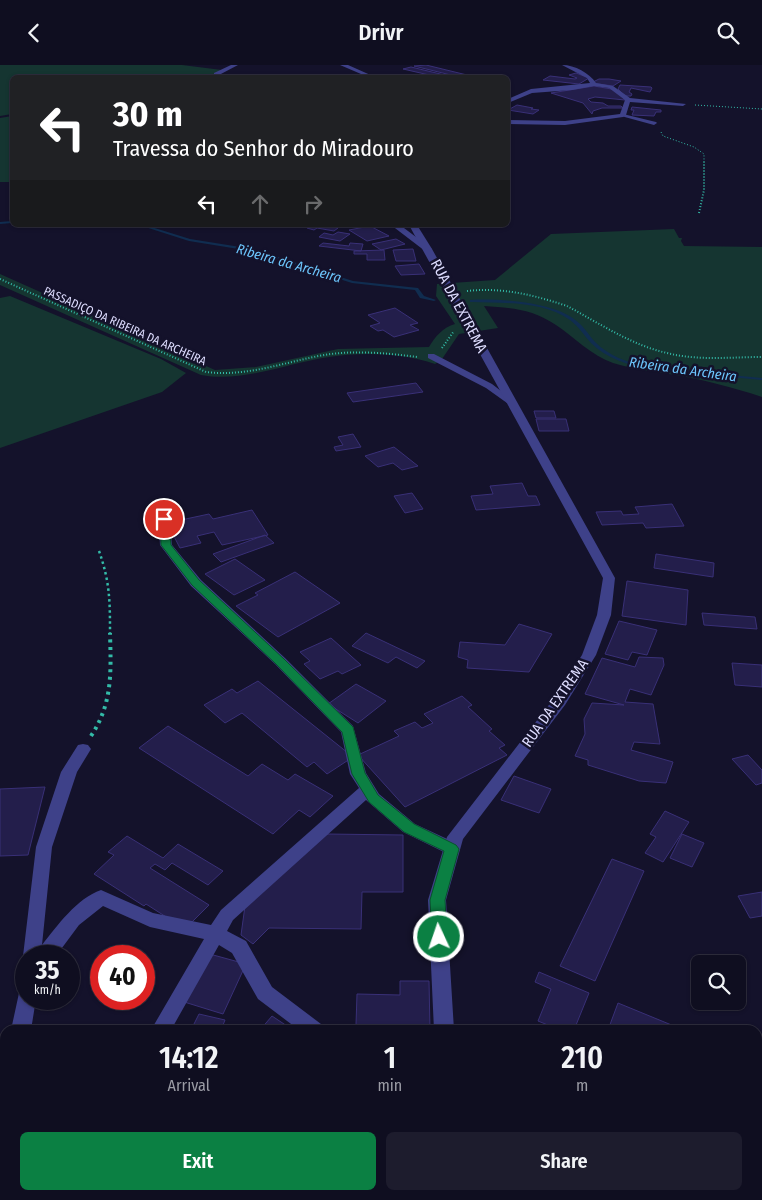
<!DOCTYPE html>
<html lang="en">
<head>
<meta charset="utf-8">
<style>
  :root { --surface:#0f0e20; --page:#1d1c2d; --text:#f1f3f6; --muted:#9b9ca5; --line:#2f2e3e; --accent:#0b8043 }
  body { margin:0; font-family:"Fira Sans Condensed",sans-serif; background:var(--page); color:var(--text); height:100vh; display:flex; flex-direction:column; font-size:19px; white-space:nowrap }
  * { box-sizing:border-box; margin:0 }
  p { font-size:16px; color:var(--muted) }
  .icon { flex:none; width:28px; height:28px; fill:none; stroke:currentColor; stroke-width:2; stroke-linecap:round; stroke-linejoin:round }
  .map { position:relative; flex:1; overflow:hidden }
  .sheet { position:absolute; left:0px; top:960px; width:762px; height:175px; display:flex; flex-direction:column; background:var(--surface); border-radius:15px 15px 0 0; box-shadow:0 1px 4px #0004,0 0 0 1px var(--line) }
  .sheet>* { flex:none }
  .hud { position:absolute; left:10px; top:10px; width:500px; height:152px; border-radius:8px; box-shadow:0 1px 4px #0004,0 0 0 1px var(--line); background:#202124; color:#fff; overflow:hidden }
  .buttons { position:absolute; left:691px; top:890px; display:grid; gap:10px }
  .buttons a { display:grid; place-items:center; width:55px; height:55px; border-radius:8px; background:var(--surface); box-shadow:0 1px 4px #0004,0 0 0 1px var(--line); font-size:25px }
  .speed { position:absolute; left:15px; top:880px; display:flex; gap:10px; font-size:25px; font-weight:700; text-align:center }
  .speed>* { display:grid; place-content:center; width:65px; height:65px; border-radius:50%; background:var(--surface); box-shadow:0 1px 4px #0004,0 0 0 1px var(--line); line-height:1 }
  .speed small { font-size:12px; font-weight:400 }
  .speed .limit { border:8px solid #d22; background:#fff; color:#111 }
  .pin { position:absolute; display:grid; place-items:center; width:42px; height:42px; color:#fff; margin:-21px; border:2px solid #fff; border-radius:50%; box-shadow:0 1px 5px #0007 }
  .me { position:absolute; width:55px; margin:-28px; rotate:357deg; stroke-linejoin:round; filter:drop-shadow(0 0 4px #0008) }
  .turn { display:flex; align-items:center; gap:18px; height:105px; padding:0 20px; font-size:22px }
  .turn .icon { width:65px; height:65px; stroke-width:2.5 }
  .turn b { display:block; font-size:35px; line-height:42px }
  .lanes { display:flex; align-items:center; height:48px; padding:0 20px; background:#0003; justify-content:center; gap:25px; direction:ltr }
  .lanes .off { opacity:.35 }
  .eta { display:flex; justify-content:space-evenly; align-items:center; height:85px; text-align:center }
  .eta b { font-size:30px; font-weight:600; line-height:35px }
  .button { display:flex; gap:10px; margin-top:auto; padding:10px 20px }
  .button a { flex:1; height:58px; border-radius:8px; background:var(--accent); color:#fff; font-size:20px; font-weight:600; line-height:58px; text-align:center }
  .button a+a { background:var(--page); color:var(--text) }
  header { display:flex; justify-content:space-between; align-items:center; height:65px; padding:0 20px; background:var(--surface); font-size:22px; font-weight:600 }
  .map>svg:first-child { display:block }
  .green { fill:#153531 }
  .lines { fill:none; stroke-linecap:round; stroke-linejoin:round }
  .stream { fill:#102d50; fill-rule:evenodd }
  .building { fill:#231e4b; stroke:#393077 }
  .path-far3 { stroke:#33bba8; stroke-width:1; stroke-dasharray:1 2; stroke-linecap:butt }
  .path-far2 { stroke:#33bba8; stroke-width:2; stroke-dasharray:1 2; stroke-linecap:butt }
  .path-far1 { stroke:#33bba8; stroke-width:2.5; stroke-dasharray:2.5 3; stroke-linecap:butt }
  .path { stroke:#33bba8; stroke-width:4; stroke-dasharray:3 4.5; stroke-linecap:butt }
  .service { fill:#3e4189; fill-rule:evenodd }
  .minor { fill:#3e4189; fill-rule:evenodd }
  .tertiary { fill:#3e4189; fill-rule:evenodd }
  .route { fill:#0b8043; stroke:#07532c }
  .labels { text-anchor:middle; stroke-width:5; stroke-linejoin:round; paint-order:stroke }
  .far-street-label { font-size:12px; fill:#dddcfe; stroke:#14122b }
  .far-water-label { font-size:14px; font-style:italic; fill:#6cc5fc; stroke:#14122b }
  .street-label { font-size:15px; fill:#dddcfe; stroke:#14122b }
</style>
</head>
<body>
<header><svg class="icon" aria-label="back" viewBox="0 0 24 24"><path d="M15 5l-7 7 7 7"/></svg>Drivr<svg class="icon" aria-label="search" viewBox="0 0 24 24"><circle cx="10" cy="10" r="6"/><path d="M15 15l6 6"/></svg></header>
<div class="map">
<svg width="762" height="1135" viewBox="0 0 762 1135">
  <rect width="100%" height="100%" fill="#14122b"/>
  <path class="green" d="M0,0H182L222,5L219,12H12V49L0,51Z
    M12,51V117H0V53Z
    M674,164L679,173H682L681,176L684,181L762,182V332C732,322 701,314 669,309C650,306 632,304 613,298C592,291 574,272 556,260C532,244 512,243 484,241L498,263L459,269L442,294L435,299C403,288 362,287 329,292C287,298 243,318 201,310L0,220V209L215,305L256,302L338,284L429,282C435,272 443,262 455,259L436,231L437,219L495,215L551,169Z
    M10,231L161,294L186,308L162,327L0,383V233Z"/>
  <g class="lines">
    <path class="stream" d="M12,156V158L0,159V157Z
      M139,160H145L190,174L253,184L353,216L418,223L424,231L436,235L434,236L420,233L415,225L352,218L251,186L189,176Z
      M470,235C498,233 552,237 574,254C583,260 588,269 595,277C609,291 627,297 646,302L762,313V315L646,304C626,299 606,293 591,278C584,270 578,261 570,255C543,236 504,238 472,237H470Z"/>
  </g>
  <path class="building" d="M426,0L467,10L459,12L414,1Z
    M411,2L453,12H438L403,4Z
    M576,8L589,13L579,19L543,15L550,11L575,14L577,13L569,10Z
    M599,14H609L621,16L613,21L591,18Z
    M620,20L651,22L652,23L650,27L631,23L629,27L632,29L631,31H625L618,24Z
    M594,21L617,25L625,35L595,32L588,34L591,37L603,38L608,41H621L623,43H602L593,46L592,49L583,38L551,28Z
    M517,40L533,43L531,44L539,45L533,49L508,45Z
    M632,42L661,45V47H656L654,51L632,50L634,45H631Z
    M308,160H322L338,163L334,166L317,163L314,165L307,163L310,161Z
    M370,161L389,171L367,176L349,165Z
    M338,167L350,169L340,176L319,172L324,168L333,170Z
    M396,174L405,179L381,185L372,179Z
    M323,178L349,181L350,178L363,179L361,186L319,181Z
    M413,184L416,196H396L393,185Z
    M384,185L385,195H367V189H354V186Z
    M419,199L425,209L401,210L395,201Z
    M395,243L418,258L410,260L419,265L394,272L383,265L378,266L370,261L380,258L368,250Z
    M416,318L423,327L353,337L347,328Z
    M534,346H554L556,353H536Z
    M536,354H566L569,366H539Z
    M353,369L361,382L336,386L334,382L343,380L338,372Z
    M394,382L418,401L402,405L393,398L378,402L365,391Z
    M522,418L528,431H536L540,440L476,445L471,431L493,429L490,421Z
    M412,428L423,444L405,448L394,431Z
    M672,439L684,461L646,463L643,458L602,460L596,447L621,446L623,450L639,449L635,442Z
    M252,445L268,470L222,480L214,467L197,471L201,478L180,483L167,458L209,449L213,454Z
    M265,470L274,478L221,497L213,489Z
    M656,489L714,498L713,512L654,503Z
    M235,494L265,515L234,530L205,509Z
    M295,507L340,538L278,572L236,541L258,530L255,528Z
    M627,516L688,525L686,560L622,551Z
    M702,548L755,552L757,564L704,560Z
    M619,556L657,565L647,590L632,587L628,595L605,589Z
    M519,559L552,569L529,607L467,603L468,595L458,592L460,577L505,580Z
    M366,568L425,596L417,603L396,592L388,598L352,581Z
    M331,573L361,600L342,609L338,606L320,614L304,599L310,596L300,587Z
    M639,592L663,593L664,600L651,630L630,624L625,637L653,639L660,679L634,677L631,685L673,697L666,718L639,716L588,700V695L575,691L585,669L584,654L592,638L624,640L585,629L602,593L635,602Z
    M732,598L762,600V622L735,620Z
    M258,616L353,692L327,709L314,697L307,702L242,648L225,658L204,640L232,624L237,628Z
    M356,619L386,636L358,658L328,639Z
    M462,631L472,640L468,642L492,664L489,666L505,680L499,683L507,690L405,742L358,690L399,671L394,666L415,657L422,663L433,658L424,649Z
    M168,661L248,711L262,699L288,715L295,709L333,731L310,752L299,745L273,769L139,683Z
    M748,690L762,705V718L756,720L732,694Z
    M514,711L551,724L539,748L501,735Z
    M45,722L28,790L0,791V724Z
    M665,746L689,757L663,797L645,788L656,772L650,769Z
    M326,769L403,770V827H362L361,864L269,863L253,879L241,870L245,841Z
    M682,769L704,778L692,802L670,793Z
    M127,771L163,793L178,779L223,806L208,820L172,798L165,805L155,799L150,803L209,840L185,864L146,839L144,841L94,809L114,790L108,787Z
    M612,794L644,806L595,916L560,901Z
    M762,827V851L750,853L738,831Z
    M206,888L246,899L223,949L181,936Z
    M539,907L589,928L574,965H560L538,956L551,924L535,917Z
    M400,916H429L430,965H366V960H356L357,929L400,930Z
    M618,938L674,961L673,965H608Z
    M199,949L225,955L221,965H191Z
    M272,951L293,965H260Z
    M95,1130H158L155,1135H92Z
    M183,1130L220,1132L221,1130H329L340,1135H180Z
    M520,1130H571L574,1135H509Z"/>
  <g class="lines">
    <path class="path-far3" d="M695,40L762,44
      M661,67L663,71L694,82L704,89V96"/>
    <path class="path-far2" d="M699,148L704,125V95
      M0,214L206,307C248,312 284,297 324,290C355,285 386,288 417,292
      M467,226C502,222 534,230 567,241C599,258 631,280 667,288C698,296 730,292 762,292
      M442,283L454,266"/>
    <path class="path-far1" d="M99,486C110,517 110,537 110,569"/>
    <path class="path" d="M91,671C113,638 111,606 110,568"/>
    <path class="service" d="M623,49L656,57L657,58L654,60L621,51Z
      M428,289H434L492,319L514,336L513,338H507L486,323L428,293Z"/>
    <path class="minor" d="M231,0H238L219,10L218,12H214V8Z
      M562,0C575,0 589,8 596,18L613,21L630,33L686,39L683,41L630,37L626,50L623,52L565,60L508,59V55L565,56L620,49L625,35L609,23L594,21L572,25L532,28L508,38V34L531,24L590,18L587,13Z
      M391,160H400L432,184L425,186Z
      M164,449L170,453L172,480L201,515L285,593L353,661L366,708L379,729L415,759L458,779L460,784L458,789L452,791L403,767L366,735L233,855L227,866L246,876L272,922L321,959L324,965H299L258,934L232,888L219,880L171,965H151L204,874L150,862L103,841L79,860L56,891H26V897L23,891L36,782L61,707L78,680L83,679L88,680L91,684L77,707L52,782L42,880C57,861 77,833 101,825L153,848L211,860L221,845L359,723L350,709L341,667L275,599L191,521L160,480L158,453Z
      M26,926V934H36L31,965H11L19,928Z
      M5,1102V1130H10L8,1135H0V1104Z
      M758,1127L762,1135H728L726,1130H758Z"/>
    <path class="tertiary" d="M340,0H348L375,12H368Z
      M409,160H417L432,184L615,513L611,550L596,590L565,640L463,774L446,835L454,965H434L428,835L447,772L555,632L582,590L597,550L603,513Z
      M476,1130H498L500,1135H478Z"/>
  </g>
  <path class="route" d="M160,451H168L169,454L171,480L199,515L284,594L353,662L365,708L378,730L414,759L456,780L459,784L445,835L447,872L445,877L439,879L434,877L432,872L430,835L444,786L404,767L369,737L352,709L342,667L276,599L192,520L161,480Z"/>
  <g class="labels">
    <g class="far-street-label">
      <text transform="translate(125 261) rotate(24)" y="4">PASSADIÇO DA RIBEIRA DA ARCHEIRA</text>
    </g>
    <g class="far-water-label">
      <text transform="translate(289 198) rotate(16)" y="5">Ribeira da Archeira</text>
      <text transform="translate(683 304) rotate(8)" y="5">Ribeira da Archeira</text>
    </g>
    <g class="street-label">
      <text transform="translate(459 241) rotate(62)" y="5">RUA DA EXTREMA</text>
      <text transform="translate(555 638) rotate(-55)" y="5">RUA DA EXTREMA</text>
    </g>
  </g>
</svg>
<div class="buttons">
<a><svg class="icon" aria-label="search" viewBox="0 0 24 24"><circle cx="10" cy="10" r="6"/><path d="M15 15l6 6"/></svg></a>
</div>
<div class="speed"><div>35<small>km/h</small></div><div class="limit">40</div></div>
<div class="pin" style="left:164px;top:454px;background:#d93025"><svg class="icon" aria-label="arrive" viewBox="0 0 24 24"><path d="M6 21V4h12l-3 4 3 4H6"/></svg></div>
<svg class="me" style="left:439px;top:872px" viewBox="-20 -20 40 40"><circle r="17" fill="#0b8043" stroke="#fff" stroke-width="3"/><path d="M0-11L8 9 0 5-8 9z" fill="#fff"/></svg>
<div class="hud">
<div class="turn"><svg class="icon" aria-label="left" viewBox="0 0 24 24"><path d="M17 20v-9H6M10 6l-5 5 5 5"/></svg><div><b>30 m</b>Travessa do Senhor do Miradouro</div></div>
<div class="lanes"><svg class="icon" aria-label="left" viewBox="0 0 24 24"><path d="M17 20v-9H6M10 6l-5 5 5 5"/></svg><svg class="icon off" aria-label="ahead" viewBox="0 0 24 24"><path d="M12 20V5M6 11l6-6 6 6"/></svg><svg class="icon off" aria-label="right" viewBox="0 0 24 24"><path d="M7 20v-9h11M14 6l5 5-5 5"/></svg></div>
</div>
<section class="sheet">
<div class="eta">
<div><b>14:12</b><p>Arrival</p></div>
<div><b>1</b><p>min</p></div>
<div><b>210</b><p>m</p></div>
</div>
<div class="button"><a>Exit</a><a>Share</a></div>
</section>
</div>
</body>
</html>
